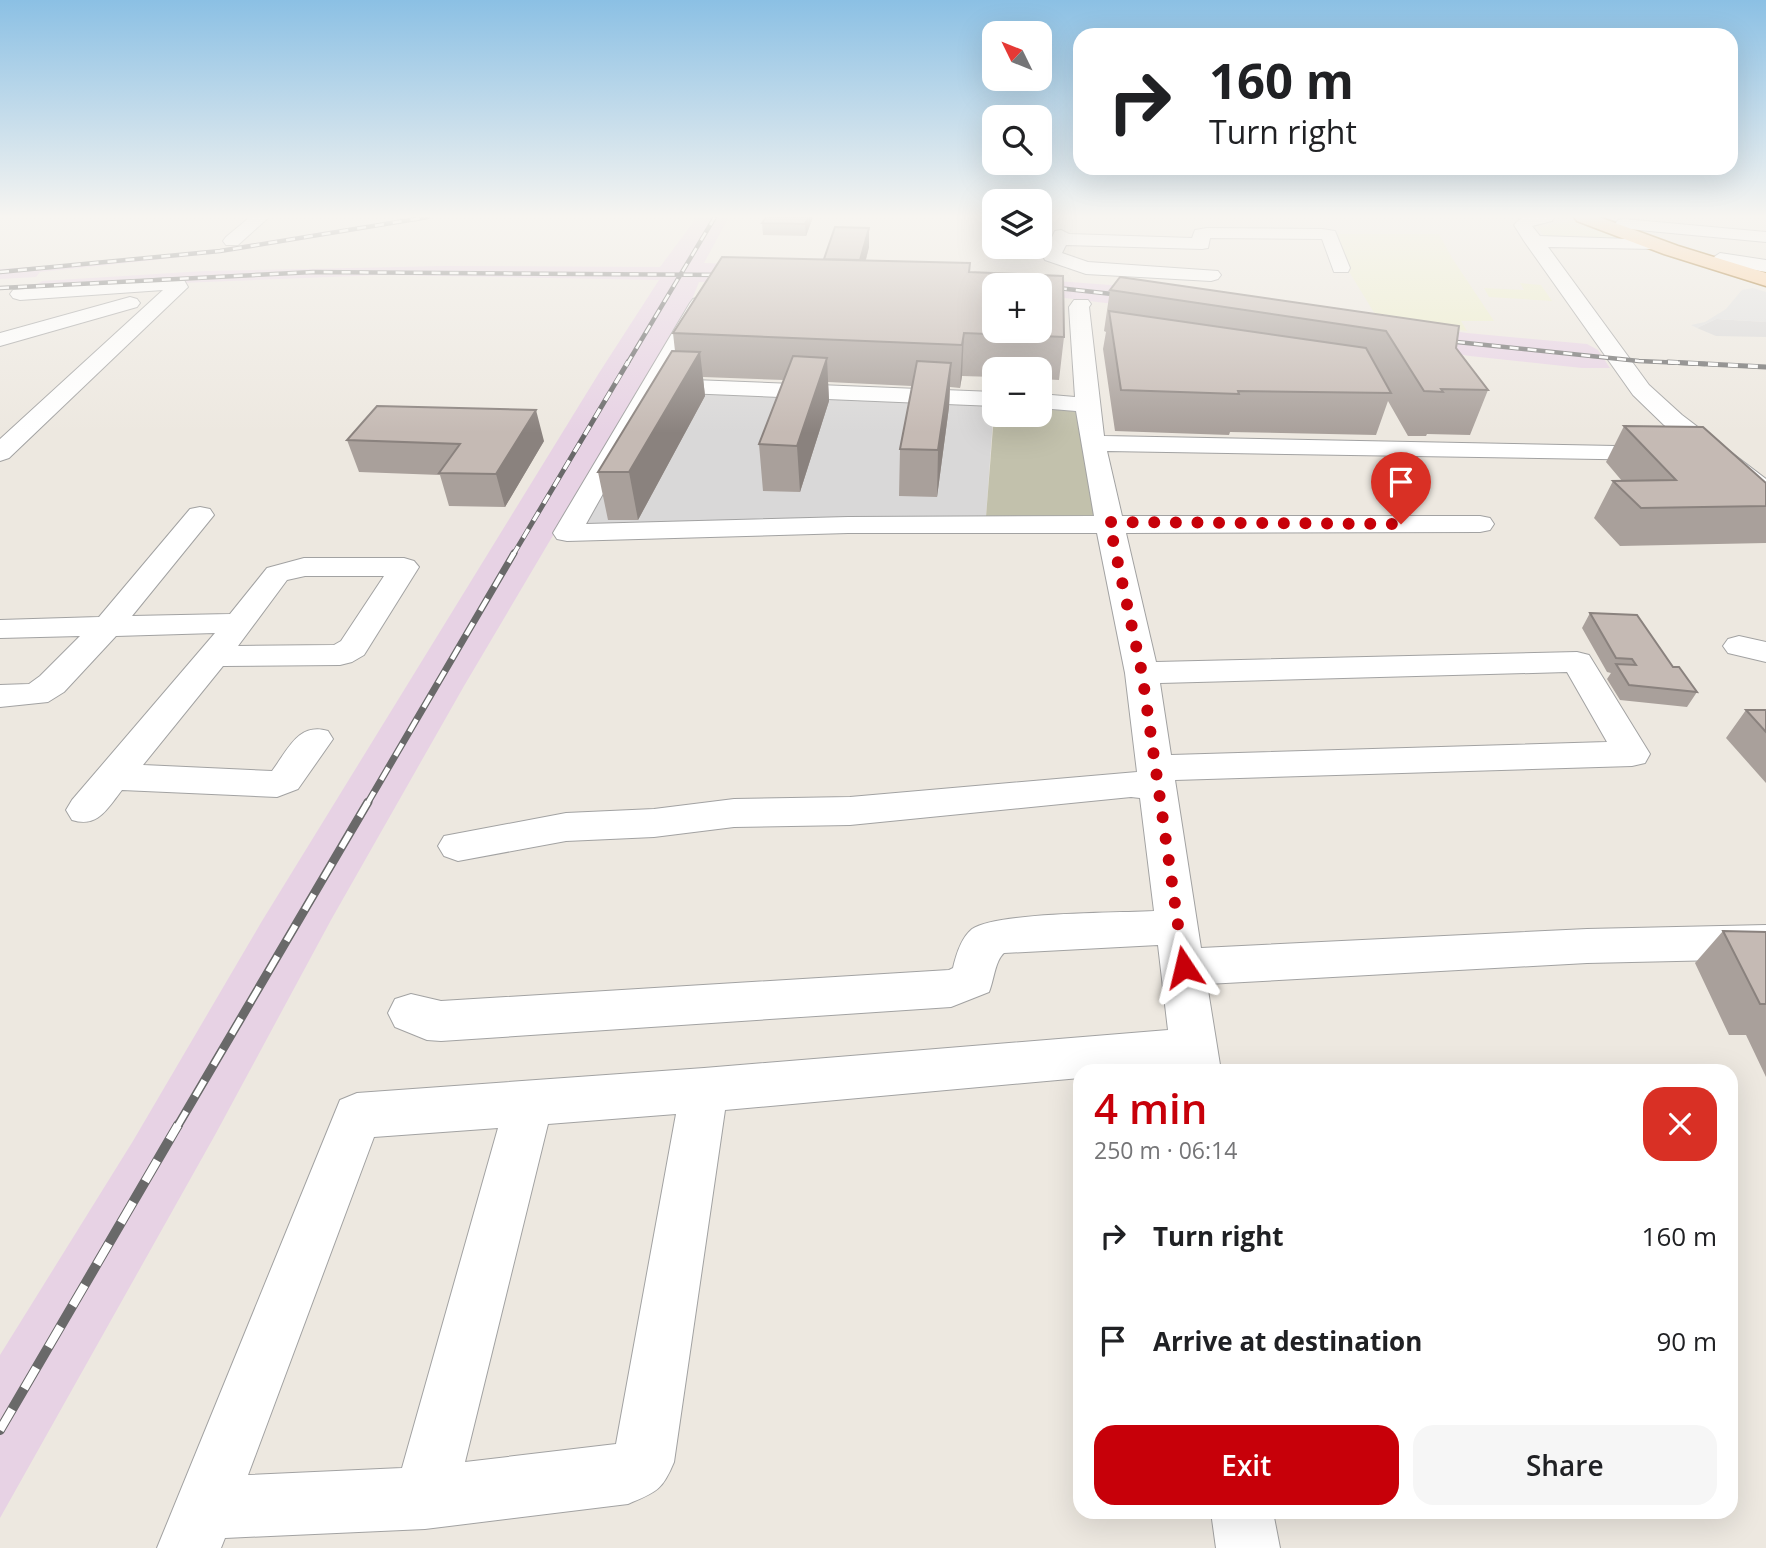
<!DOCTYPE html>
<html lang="en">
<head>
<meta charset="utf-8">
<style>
  :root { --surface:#fff; --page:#f6f6f6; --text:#202124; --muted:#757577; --accent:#c70009 }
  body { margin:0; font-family:"Open Sans",sans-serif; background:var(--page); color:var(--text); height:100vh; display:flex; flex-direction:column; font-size:26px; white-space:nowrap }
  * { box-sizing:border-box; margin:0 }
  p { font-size:23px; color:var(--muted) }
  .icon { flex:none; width:38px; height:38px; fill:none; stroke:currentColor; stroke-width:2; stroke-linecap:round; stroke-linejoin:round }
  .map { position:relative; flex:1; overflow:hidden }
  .details { position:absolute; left:1073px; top:1064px; width:665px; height:455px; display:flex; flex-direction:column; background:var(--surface); border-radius:21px; box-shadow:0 7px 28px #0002 }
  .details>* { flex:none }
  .guide { position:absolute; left:1073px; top:28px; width:665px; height:147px; border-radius:21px; box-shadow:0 7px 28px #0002; background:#fff; color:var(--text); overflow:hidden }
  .needle { width:46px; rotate:313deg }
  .buttons { position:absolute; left:982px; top:21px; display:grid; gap:14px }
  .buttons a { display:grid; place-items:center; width:70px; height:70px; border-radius:14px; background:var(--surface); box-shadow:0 7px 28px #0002; font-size:35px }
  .pin { position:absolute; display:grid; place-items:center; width:60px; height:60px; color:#fff; margin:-72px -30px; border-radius:50% 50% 50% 0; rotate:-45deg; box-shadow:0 0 7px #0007 }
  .pin .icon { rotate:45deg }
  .me { position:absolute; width:77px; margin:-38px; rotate:350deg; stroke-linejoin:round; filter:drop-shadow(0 0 5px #0008) }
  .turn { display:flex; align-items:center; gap:24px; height:147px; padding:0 21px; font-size:32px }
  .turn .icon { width:91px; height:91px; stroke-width:2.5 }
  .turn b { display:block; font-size:49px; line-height:60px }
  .round { display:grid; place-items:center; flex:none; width:74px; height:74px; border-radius:21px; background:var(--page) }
  .summary { display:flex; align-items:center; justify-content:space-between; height:119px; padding:0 21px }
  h1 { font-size:42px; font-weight:600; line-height:52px; color:var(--accent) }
  .primary-button { display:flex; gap:14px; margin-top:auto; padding:14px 21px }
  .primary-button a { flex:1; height:80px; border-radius:21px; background:var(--accent); color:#fff; font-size:28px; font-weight:600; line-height:80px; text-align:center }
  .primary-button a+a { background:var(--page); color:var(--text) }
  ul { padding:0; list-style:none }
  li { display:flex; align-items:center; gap:21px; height:105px; padding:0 21px }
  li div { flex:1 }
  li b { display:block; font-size:26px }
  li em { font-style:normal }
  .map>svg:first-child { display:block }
  .residential { fill:#d9d8d8 }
  .industrial { fill:#e7d2e4 }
  .construction { fill:#c2c1ac }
  .farmland { fill:#ecedca }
  .parking { fill:#dfdfdf }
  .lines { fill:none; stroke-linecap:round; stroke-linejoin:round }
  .minor-casing { stroke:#a2a2a2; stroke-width:2 }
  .major-casing { stroke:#935b00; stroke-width:3 }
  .minor { fill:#fff; fill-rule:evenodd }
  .major { fill:#fecc94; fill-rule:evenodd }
  .rail-far4-casing { stroke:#696969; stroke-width:4.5 }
  .rail-far3-casing { stroke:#696969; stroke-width:5 }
  .rail-far2-casing { stroke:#696969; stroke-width:7 }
  .rail-far1-casing { stroke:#696969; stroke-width:9 }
  .rail-casing { stroke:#696969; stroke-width:10 }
  .rail-far4 { stroke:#fff; stroke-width:2.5; stroke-dasharray:9; stroke-linecap:butt }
  .rail-far3 { stroke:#fff; stroke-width:3.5; stroke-dasharray:10; stroke-linecap:butt }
  .rail-far2 { stroke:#fff; stroke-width:4.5; stroke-dasharray:14; stroke-linecap:butt }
  .rail-far1 { stroke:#fff; stroke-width:6; stroke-dasharray:18; stroke-linecap:butt }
  .rail { stroke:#fff; stroke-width:8; stroke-dasharray:24; stroke-linecap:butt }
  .wall { fill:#a9a09b }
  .shaded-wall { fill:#8a827e }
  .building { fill:#c5bab4; stroke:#8a827e; stroke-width:2; fill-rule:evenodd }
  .route { stroke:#c70009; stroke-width:12; stroke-dasharray:0 21.6 }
</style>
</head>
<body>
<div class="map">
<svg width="1766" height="1548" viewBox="0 0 1766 1548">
  <rect width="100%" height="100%" fill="#ede8e0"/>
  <path class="residential" d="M1716,319L1766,322V337L1716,336L1697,328Z
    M659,389L994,405L986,517L581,528Z"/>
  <path class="industrial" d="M417,217H440L223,253L229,247Z
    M697,217H729L704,263L883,268L1151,288L1467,333L1587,344L1598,350L1610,368H1582L1470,356L1163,310L1040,295V285L699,282L691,302L464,686L331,920L215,1135L0,1518V1355L133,1141L262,921L599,373L659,280L381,275L30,289L42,281L205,271L445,266L660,267Z
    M215,249L212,254L40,272L36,277L0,279V269L87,263Z"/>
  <path class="construction" d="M1040,407L1068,408L1081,412L1096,518L986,517L994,415H1040Z"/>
  <path class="farmland" d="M1574,220L1633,243L1546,239L1538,227Z
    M1338,234H1439L1452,258L1494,321H1461L1467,331L1378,319L1348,270Z
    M1520,283L1541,285L1552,301L1489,297L1484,288L1524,290Z"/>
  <path class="parking" d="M1753,288L1766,292V322L1716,319L1697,328L1691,325L1705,322L1726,309L1742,290Z"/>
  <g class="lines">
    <defs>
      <path id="minor" d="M250,217H269L238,245H226L223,241L226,237Z
        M1522,217H1554L1552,221L1532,226L1540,236L1660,240L1663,244L1654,249L1548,247L1649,385L1682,415L1766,479V500L1757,498L1664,425L1633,395L1524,241L1514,225Z
        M1624,219L1766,232V242L1618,228L1615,224L1618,220Z
        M1207,228L1322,229L1335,231L1350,268L1348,272H1334L1322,239L1210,238L1208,248L1202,249L1066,245L1062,253L1088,262L1218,271L1221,275L1218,279L1211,281L1086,274L1045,260L1043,256L1055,231L1061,230L1069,234L1192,238L1195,230Z
        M1720,253L1766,260V272L1713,263L1711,259Z
        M167,278L184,280L188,287L9,458L0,461V439L163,290L20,300L13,298L10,294L13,290Z
        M130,297L137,299L140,303L137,307L0,346V333Z
        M700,297L707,299L710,303L668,379L994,392V406L660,392L586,524L848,517L1094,516L1076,411L1040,408V394L1075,397L1069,307L1074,300H1088L1091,304L1089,307L1104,436L1668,447L1672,452L1668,457L1659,460L1107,451L1122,516H1480L1490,518L1494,524L1490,530L1480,532L1126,533L1156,662L1577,652L1589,655L1650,754L1645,763L1632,766L1175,780L1201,948L1587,929L1766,925V959L1587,963L1207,984L1221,1071H1080V1078L725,1110L674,1462C662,1491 656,1492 628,1504L425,1529L225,1538L221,1548H157L340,1100L357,1093L704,1068L1168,1030L1158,945L1004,953C995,961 994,980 989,992L951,1007L441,1041L427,1040L395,1027L388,1013L395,999L411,994L441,1001L949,970L953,968C956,955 961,938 972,929C996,912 1119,913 1154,911L1140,798L1131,797L850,825L734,827L654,837L566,841L458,861L444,856L438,846L444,836L566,813L654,809L734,799L850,797L1137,772L1125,673L1097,533H848L567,541L557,539L553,533L690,303L693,299ZM1567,672L1607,742L1171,755L1160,683ZM676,1114L616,1444L465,1462L548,1124ZM498,1128L402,1468L248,1475L374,1137Z
        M200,507L210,509L214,515L132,616L230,614L267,568L304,558H404L414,561L419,567L364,655L352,662L340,665L223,666L143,765L272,771C288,750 298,722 328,731L333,739L298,789L277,797L122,790C107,809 98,828 72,820L66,810L72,800L215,633L116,636L64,692L48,702L0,707V685L29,684L40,676L80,636L0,638V620L99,617L190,509ZM305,576H384L341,641L334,645L238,646L287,580Z
        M1739,636L1766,642V662L1728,653L1723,646L1728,639Z
        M1211,1512H1273L1280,1548H1216Z"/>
      <path id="major" d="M1574,217H1599L1678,246L1766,273V286L1664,254L1577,221Z"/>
    </defs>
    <use href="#minor" class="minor-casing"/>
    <use href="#major" class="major-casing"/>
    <use href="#minor" class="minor"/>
    <use href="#major" class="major"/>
    <defs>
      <path id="rail-far4" d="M0,272L220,251L428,217
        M1040,286L1130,296
        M0,288L313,272L729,275
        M1438,340L1639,361L1705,364
        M627,364L715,217"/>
      <path id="rail-far3" d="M1668,362L1766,367
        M513,555L628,362"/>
      <path id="rail-far2" d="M367,804L514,553"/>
      <path id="rail-far1" d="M177,1127L368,802"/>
      <path id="rail" d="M0,1430L178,1125"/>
    </defs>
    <use href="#rail-far4" class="rail-far4-casing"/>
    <use href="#rail-far3" class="rail-far3-casing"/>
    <use href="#rail-far2" class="rail-far2-casing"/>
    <use href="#rail-far1" class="rail-far1-casing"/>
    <use href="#rail" class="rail-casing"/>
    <use href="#rail-far4" class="rail-far4"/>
    <use href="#rail-far3" class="rail-far3"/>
    <use href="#rail-far2" class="rail-far2"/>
    <use href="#rail-far1" class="rail-far1"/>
    <use href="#rail" class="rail"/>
  </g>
  <path class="wall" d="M766,217H813L806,236L763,235L762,223Z
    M869,228V247L866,260L970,272L1064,337L1059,380L1040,379V369H994V377L962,376L960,388L950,387L949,407L937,497L899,496L900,449L912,386L828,382L829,401L800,492L763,491L759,444L784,380L703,377L705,396L638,520H608L598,472L675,351L673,333L824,259Z
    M1110,290L1459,326L1456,348L1488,390L1470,435L1427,434L1426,436H1408L1388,401L1376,435L1230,432L1229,435L1115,431L1103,349L1106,332L1104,331Z
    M1624,426L1766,483V543L1620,546L1594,518L1613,481H1622L1606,462Z
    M347,440L544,441L505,507L449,506L440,475L359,472Z
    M1590,613L1673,667L1697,692L1687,707L1620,700L1607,679L1611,673L1607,672L1582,628Z
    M1746,710H1766V783L1726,738Z
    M1723,931L1766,932V1077L1746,1035H1729L1695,963Z"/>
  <path class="shaded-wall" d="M808,217H813L806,236L805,224Z
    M869,228V247L860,281V261Z
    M964,333L962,376L960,388L962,345Z
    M700,352L705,396L638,520L629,472Z
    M827,358L829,401L800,492L797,446Z
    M951,363L949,407L937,497L938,450Z
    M536,410L544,441L505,507L496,474Z"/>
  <path class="building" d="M766,217H808L805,224L762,223Z
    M835,227L869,228L860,260L824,259Z
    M722,257L970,263L969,272L1063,276L1064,337L964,333L962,345L673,333ZM994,285H1040V331H994Z
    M1120,277L1459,326L1456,348L1488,390L1441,389L1443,392L1424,391L1386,331L1110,290Z
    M1109,311L1366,348L1391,393L1238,391L1239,394L1121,390Z
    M672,351L700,352L629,472H598Z
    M793,356L827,358L797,446L759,444Z
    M917,361L951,363L938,450L900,449Z
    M377,406L536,410L496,474L439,473L460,444L347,440Z
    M1624,426L1703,427L1766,483V506L1641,508L1613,481L1676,480Z
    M1590,613L1637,615L1673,667H1679L1697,692L1629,685L1616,664L1636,665L1632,659L1616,658Z
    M1746,710H1766V732Z
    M1723,931L1766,932V1004H1760Z"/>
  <linearGradient id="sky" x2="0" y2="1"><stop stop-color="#8bc0e4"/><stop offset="0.5" stop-color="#f7f5f1"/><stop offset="1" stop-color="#f7f5f1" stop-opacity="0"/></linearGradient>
  <rect width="1766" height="433" fill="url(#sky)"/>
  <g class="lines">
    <path class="route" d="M1184,967L1142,673L1109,522L1401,524"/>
  </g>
</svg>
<div class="buttons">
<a><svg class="needle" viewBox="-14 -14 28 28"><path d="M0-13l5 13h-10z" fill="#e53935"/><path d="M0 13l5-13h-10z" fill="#757577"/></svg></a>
<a><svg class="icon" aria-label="search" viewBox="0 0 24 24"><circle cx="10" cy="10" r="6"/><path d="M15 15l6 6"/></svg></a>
<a><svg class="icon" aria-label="layers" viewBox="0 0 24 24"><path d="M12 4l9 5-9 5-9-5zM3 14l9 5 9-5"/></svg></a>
<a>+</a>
<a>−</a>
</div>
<div class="pin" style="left:1401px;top:524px;background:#d93025"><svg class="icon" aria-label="arrive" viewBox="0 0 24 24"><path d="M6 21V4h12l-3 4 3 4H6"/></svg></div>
<svg class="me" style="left:1184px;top:967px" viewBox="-20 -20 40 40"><path d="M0-17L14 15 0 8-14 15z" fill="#c70009" stroke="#fff" stroke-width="4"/></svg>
<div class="guide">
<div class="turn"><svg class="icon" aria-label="right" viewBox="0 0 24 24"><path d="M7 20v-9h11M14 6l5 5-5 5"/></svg><div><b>160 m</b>Turn right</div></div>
</div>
<section class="details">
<div class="summary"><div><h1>4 min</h1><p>250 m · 06:14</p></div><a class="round" style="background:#d93025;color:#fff"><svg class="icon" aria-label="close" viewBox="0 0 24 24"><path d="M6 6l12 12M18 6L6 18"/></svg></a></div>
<ul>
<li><svg class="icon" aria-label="right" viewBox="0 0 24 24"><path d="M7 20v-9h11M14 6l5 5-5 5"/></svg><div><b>Turn right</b></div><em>160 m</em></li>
<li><svg class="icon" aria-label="arrive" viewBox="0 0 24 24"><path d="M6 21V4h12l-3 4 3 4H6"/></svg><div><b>Arrive at destination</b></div><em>90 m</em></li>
</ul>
<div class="primary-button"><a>Exit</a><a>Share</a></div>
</section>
</div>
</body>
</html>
